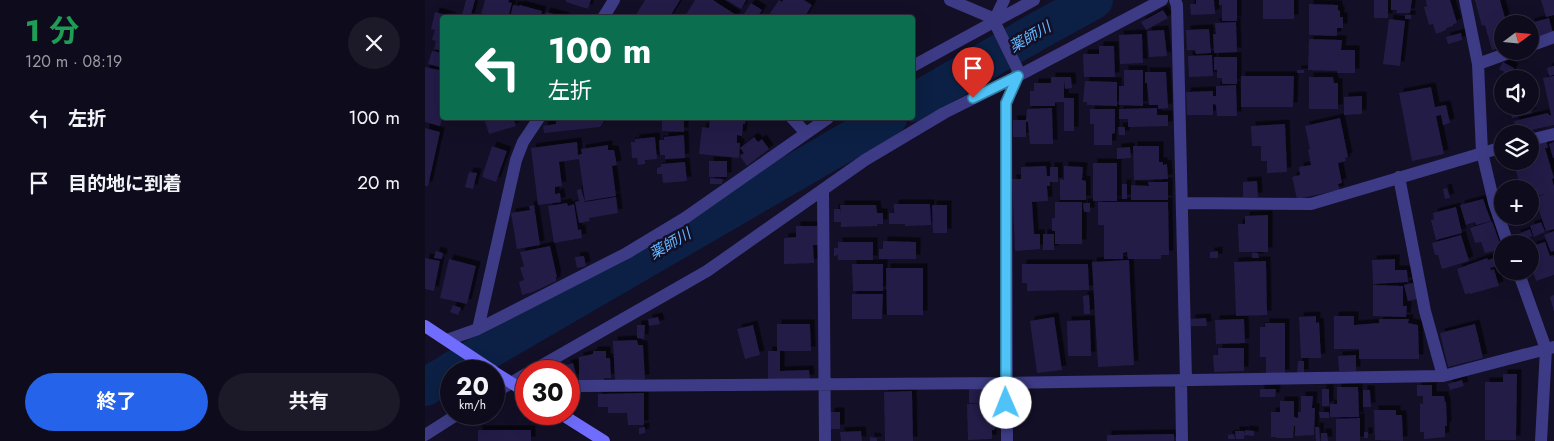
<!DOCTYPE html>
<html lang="ja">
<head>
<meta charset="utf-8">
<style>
  :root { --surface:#0e0b1c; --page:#1c1929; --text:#f1f3f6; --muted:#9b9ba3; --line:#2e2b3b; --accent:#2563eb }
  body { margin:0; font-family:Jost,"Noto Sans JP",sans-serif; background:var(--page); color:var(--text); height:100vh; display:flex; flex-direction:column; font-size:19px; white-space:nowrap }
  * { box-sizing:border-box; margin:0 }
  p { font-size:16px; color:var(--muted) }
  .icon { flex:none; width:28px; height:28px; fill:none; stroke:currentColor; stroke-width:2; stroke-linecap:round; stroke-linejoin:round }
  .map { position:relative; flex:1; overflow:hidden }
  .sheet { display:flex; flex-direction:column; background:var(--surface); width:425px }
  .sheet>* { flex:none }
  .hud { position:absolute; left:15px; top:15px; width:475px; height:105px; border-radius:5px; box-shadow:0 5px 20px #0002,0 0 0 1px var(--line); background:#0b6e4f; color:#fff; overflow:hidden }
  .needle { width:32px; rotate:74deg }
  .buttons { position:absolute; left:1069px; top:15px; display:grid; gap:10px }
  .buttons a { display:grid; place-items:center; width:45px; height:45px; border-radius:50%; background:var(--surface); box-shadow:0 5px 20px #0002,0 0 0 1px var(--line); font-size:25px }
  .speed { position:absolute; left:15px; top:360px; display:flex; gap:10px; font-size:25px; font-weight:700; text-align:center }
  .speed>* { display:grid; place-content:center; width:65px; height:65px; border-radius:50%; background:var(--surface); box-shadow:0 5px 20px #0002,0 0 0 1px var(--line); line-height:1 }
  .speed small { font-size:12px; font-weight:400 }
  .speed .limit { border:8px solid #d22; background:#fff; color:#111 }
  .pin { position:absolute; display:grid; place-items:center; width:42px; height:42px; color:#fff; margin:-51px -21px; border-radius:50% 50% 50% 0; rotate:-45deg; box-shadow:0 0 5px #0007 }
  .pin .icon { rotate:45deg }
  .me { position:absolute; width:55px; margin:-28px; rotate:359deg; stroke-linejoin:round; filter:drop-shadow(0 0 4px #0008) }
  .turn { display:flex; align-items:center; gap:18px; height:105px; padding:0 25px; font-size:22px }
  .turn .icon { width:65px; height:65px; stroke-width:2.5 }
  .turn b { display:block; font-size:35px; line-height:42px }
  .round { display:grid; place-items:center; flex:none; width:52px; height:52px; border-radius:26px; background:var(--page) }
  .head { display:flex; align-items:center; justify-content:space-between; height:85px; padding:0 25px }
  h1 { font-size:30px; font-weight:700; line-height:38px; color:#1e9e55 }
  .primary-button { display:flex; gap:10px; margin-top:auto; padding:10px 25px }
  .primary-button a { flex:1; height:58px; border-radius:30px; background:var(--accent); color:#fff; font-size:20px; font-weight:700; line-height:58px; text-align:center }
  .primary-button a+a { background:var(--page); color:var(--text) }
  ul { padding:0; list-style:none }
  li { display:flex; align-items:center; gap:15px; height:65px; padding:0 25px }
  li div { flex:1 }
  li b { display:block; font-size:19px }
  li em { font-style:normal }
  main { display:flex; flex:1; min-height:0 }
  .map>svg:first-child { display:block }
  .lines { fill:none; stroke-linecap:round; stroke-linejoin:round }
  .river { stroke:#0b2044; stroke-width:38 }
  .building { fill:#241c47; filter:url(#shadow) }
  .street { stroke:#3d3b85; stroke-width:12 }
  .secondary { stroke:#706dfe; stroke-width:12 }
  .route-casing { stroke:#337fa1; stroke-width:12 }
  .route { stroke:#4fc3f7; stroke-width:9 }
  .labels { text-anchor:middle; stroke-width:5; stroke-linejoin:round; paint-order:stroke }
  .water-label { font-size:15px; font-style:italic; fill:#64b7fd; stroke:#130f26 }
</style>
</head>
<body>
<main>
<section class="sheet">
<div class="head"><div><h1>1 分</h1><p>120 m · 08:19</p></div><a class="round"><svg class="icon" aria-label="close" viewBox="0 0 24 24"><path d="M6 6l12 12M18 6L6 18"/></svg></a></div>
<ul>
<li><svg class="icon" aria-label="left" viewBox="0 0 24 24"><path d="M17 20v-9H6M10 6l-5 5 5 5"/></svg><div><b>左折</b></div><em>100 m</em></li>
<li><svg class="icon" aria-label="arrive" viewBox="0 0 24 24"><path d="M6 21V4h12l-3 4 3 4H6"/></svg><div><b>目的地に到着</b></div><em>20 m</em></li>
</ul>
<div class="primary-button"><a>終了</a><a>共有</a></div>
</section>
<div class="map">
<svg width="1129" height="441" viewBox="0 0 1129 441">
  <defs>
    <filter id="shadow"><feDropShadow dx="4.5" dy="-4.5" stdDeviation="0" flood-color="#0009"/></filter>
  </defs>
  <rect width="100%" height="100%" fill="#130f26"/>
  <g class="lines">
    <path class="river" d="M488,103L611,32L669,0
      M27,371L463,118
      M0,387L26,372"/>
  </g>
  <path class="building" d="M41,0H50L45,18L37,15Z
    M60,0H84L83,2L87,3L83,18H55Z
    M141,0H166L163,9L141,2Z
    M220,0H255L244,18H209Z
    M270,0H288L311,15L310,18H259Z
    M301,0H321L316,9Z
    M354,0L357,2L358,0H379L387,5L379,18H347L344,15Z
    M771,0H789L790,14L766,15L765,4H771Z
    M794,0H812V21H797V5H794Z
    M838,0H869V19H838Z
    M949,0H963V18H949Z
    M966,0H987L985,13H971L972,10H966Z
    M1001,0H1025L1032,23L1028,24V26L1021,28V30L1011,34L1008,24L1004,25L999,7L1002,6Z
    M1050,0H1075L1080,18L1078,19L1080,24H1078V47L1067,50L1060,25L1057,26Z
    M1116,0H1129V15L1121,17Z
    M326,3L337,10L332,18H325L319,14Z
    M884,4L913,5V10L915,11V17H918V28H912V36L884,35Z
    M88,5L94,6L95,5L117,11L115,18H85Z
    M738,10L743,18L721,30L716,22Z
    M10,12L28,17L18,18V51L9,49L11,41L7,40L10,30L6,29Z
    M121,12L140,17V18H119Z
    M980,15H986V19H980Z
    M1124,18L1128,33L1105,40V23Z
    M964,19L980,21L975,66L958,64Z
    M811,22L812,52L789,53L788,34H791L790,23Z
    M784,29L786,53L771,54L770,50H762L761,30Z
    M739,30L742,56L724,57L722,31Z
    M1036,33L1037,40L1023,44L1021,37Z
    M717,34L718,63L695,64L694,35Z
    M884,39L917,40L916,50H930V73H912V71L883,70Z
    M674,46H689L690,77H659L658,54H674Z
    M7,51L18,53V68L3,64Z
    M787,55L788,76L764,77L763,56Z
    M789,57H812V84H797V78H792V70H789Z
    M1078,62L1089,68L1085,75L1074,69Z
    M1129,66V75L1124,76L1122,68Z
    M0,67L18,71V116L15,126L0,122Z
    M699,70H718V106L694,105V86H699Z
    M872,70H879V73H872Z
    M720,72H741L743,108L733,109V105H724L722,83H720Z
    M816,76H869L868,107H816Z
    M1129,76V125L1092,133L1089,121L1123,113L1124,115H1126L1118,78Z
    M626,77H646L647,88L640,89L639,80V98H649V131H639V102H630V106H605V91H609V83H626Z
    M884,77H908L909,83H913V109H884Z
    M660,81L692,82V106L662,105V102H658Z
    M811,85L812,116H792L791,105L788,104V115H762L761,92L788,91V96H791V86Z
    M1006,87L1010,107L1021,105L1025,123L1018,125L1016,115L1011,116L1019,154L987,161L974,93Z
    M937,96V114L919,115V97Z
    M1084,106H1105L1107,113L1087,118Z
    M627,108L628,144H605L603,122H601V137H588V120H601L602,109Z
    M732,108V115H743V126L703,127V119H694V109Z
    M665,109H690V133L687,134V145H669V124H665Z
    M59,118H88L91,126L64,134Z
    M131,118H181L175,127L119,133L118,126L131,124Z
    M237,118H259V132L237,131Z
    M285,118H321L320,124H318L317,136L312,135V143H315L314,158L274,154L277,127L284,128Z
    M915,118L923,157L920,158L921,161L913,163L917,183L913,184L915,190L872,199L867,177L875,175L874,167L886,165L883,150L885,149L880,126Z
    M860,124L862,172L842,173V161H836V146H827L826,126Z
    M693,127H700V135H694Z
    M0,128L15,132L3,186H0Z
    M259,135L260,158L240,159V155H235L234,140H239V137Z
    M230,137L232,159L220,160V164L213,165L212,158H207L206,142H210V139Z
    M329,137L333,142L337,139L344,149L322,166L315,156L319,153L315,148Z
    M1121,139L1123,148H1120L1129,178L1127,179L1129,187V229L1121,231L1111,202L1113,201L1112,197L1122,193L1109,197L1110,201L1105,203V189H1095L1094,186H1095L1089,163L1086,164V161H1105V142Z
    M152,142L153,155L157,154L156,149L183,145V150H189L192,165L187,166L191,196L160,201L154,159L134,162L137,186L130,187V194L135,193L136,202L113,205L106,148Z
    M1129,142V158H1128L1124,144Z
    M67,146L82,151L71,182L57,177Z
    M708,146H734V162H738V165L742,164L743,179L709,180Z
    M705,147L706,158L692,159V148Z
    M284,161H302V177H284Z
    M260,162L262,181L238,183L237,174H232V168L236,167V164Z
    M668,163H692V201H668Z
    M621,166L622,176H625V167H633V182H625V186H622L623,201L607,202L609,234H615V249L590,251L587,179H596V167Z
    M639,166L658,167L657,180L661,181V200H635V179L639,180Z
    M44,172L52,173L48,189L40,187Z
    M285,178L298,179L297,184H285Z
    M832,181L833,197H818V182Z
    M723,182H743V200H706V185L724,186Z
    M697,184H702V199H697Z
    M1022,188L1025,198L1020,199L1018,189Z
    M156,189L160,202L191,197L193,213L164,218L165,221L154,223L150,202L154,201L152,190Z
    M1058,199L1066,221L1051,225L1050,222L1041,225L1035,205Z
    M630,202H657V244H630V231H627V218H630Z
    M673,202H743L744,255H736V259H703L702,252L698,253V259H679V225H673Z
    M142,203L143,206L149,204L153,230L156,229L157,238L129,243L123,206Z
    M658,203H665V212H659Z
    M469,204H505L506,225L480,226V224H464V213H469Z
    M109,205L115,245L92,249L86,213L105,210L104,206Z
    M415,205H451L452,213H458V224H452V226L416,227V222H409V209H415L416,216Z
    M507,205H522V233H508Z
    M1031,207L1037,233L1011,240L1006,220L1009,219L1008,213Z
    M843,215V252H814L813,224H820V216Z
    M1067,221L1077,249L1060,253L1056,242L1050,243L1045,228Z
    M1116,222L1120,232L1109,237L1105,226Z
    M371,226H392L393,245H388L389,263L359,264V238L371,237Z
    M1105,229L1107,236L1094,241L1091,235Z
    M1129,231V251L1126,252L1119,235Z
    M618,234H629V250H618Z
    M1036,235L1044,261L1017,269L1013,255H1010L1007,243Z
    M458,241L491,242V259H454V249H458Z
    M413,242H448V260H413V255L409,256V248H413Z
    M1120,242L1125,256L1128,255L1129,257V275L1111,281L1105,262V251L1108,250L1107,246Z
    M125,246L132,277H131V281L108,292L97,295L94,282L99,280L95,268L99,266L95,252Z
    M11,251L18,253L17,259L9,258Z
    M793,251V258H785V252Z
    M827,253H833L834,258H827Z
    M1078,255V264L1065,268L1066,270L1069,269L1074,286L1045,294V293L1040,294L1032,269L1062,258L1063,260Z
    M159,256L161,266L152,268L150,257Z
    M0,258L15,261L9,291L0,289Z
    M24,259L51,266L42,304L15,298Z
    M970,259V270H982L983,282L948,284L947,260Z
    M704,260L709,365L673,367L667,262Z
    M841,261L842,315L811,316L809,262Z
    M427,264H458V291H428Z
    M597,264H663L664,290L602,291V283H597Z
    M461,268H498V315H462Z
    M988,283L992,299L983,301L979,285Z
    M948,285L978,286V306H982L981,317L948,316Z
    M427,294H458L457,319H427Z
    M664,295L665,314H659L658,296Z
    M1129,295V312L1125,297Z
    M28,305L36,308L33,315L25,312Z
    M891,316V323L894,322L896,358H876L874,317Z
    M909,316H929V325L954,323V319H984L983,323L993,325L994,359H934V349H909Z
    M233,317L235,324L224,326L223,319Z
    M629,317L637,370L612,373L605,321Z
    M781,318L782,326H766V319Z
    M819,319L820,343L791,344L790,320Z
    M665,320L666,356H643L642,321Z
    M840,323H860V374H841V357H835V327H840Z
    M352,324H385L386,351H355V371L384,370L385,379L343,380V351H352Z
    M1050,324L1058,358L1023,367L1015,333Z
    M212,325H220L219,339L212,338Z
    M328,325L335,355L320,359L312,329Z
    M212,340L213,345H218L220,379L190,381L188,341Z
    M793,348H819V371L789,372L788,355H793Z
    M168,351H181V358H185L186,378H179V380L154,381V357L168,354Z
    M931,355V371H914L913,356Z
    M873,361H879V374H872Z
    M148,363L152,378L145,379L144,371H132L142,368L141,365Z
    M1078,374H1092L1091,440H1060V382H1078Z
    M1037,380L1039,386L1025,390L1023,384Z
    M992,385H1007V396H1019L1020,402H1021L1022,426H1020V437L999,439V432H995V403L998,404V396H992Z
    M912,387H933L934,417H905V404H912Z
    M544,389H563V403H544Z
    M835,389H851L850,397H835Z
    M897,389H904V406H897Z
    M938,390H945L946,407H938Z
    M487,391L488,441H460L459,392Z
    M219,393V425H203L202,413H183V407H173V394Z
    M876,396H888L887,408H890L889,435L870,436V426H869L868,438H851V437H846V412H855V401H869V417L873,418V412H876Z
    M562,403H569L570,430H567V439L543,440L542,404Z
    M949,410H971V415H977L978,441L950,440Z
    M405,412H415V429H405Z
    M894,412H904V418H895Z
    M935,418V441H911V419Z
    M220,427V433L214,434V428Z
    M890,427H894L895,441H891Z
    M53,430H106V441H53Z
    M820,430L829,431V436L819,435Z
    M436,431L437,441H416L415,432Z
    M810,431H819V439H811Z
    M939,432H943V438H939Z
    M896,433H902L903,441H896Z
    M749,434V441H682V435Z
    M809,434L810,439H803V435Z
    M445,437L452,438V441H445Z"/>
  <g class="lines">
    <path class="street" d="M525,0L570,19
      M750,0L752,5L761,380
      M1040,0L1053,64L1057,152L1069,203L1083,244
      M178,18L189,0
      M569,21L592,68L593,76L581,103L582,441
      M569,21L579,0
      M1105,46L1129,37
      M1053,64L1089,51
      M488,66L609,0
      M367,118L380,132
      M1105,140L1129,134
      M974,177L1000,311L1018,376
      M398,190L400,441
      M757,203L886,204L1078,147
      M1093,271L1121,349L1116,441
      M53,329L91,160L98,142L114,118
      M22,340L53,329L202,253L260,218L403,118
      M107,371L282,271L440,160L519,113L593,76L737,0
      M756,381L757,441
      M154,386L581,383L1018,376L1129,347
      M69,393L101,374
      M0,435L33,414"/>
    <path class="secondary" d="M0,326L68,371
      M69,372L101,392
      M136,414L179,441"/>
  </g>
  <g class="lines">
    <defs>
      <path id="route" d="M548,98L593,76L581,103V403"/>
    </defs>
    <use href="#route" class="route-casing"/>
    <use href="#route" class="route"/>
  </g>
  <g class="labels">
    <g class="water-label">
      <text transform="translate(605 37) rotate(-30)" y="5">薬師川</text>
      <text transform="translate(245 244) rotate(-30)" y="5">薬師川</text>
    </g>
  </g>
</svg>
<div class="buttons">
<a><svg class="needle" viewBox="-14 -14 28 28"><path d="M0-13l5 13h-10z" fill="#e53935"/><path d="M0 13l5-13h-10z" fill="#9b9ba3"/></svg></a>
<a><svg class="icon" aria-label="sound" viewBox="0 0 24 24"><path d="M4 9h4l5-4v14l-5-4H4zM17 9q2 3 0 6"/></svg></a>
<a><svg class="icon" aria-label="layers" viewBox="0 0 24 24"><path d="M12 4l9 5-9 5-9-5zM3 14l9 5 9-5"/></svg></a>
<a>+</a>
<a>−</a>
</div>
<div class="speed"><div>20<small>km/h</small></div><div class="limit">30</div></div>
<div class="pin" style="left:548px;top:98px;background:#d93025"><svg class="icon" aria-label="arrive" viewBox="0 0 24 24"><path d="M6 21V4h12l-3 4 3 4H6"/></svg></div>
<svg class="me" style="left:581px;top:403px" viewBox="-20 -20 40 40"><circle r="19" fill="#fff"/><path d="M0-13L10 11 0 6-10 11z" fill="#4fc3f7"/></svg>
<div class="hud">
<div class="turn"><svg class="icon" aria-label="left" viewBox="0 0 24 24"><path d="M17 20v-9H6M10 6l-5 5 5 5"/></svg><div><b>100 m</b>左折</div></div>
</div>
</div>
</main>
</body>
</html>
